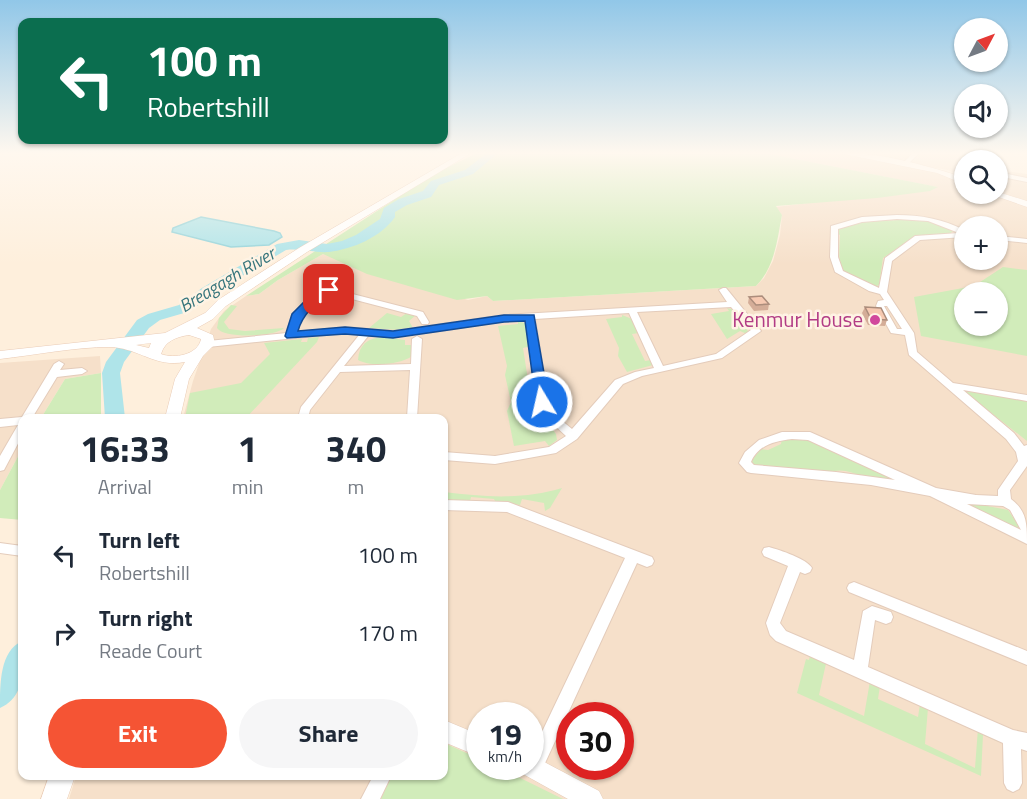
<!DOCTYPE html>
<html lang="en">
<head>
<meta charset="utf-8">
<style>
  :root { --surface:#fff; --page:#f6f6f7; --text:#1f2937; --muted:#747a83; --accent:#f55434 }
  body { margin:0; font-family:"Titillium Web",sans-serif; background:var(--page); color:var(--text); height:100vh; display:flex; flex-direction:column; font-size:22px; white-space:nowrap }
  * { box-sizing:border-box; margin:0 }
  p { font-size:20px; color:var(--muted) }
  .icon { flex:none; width:33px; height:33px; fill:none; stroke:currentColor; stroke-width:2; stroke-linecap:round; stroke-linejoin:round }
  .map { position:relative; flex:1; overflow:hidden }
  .details { position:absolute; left:18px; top:414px; width:430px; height:366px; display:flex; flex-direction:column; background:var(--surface); border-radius:12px; box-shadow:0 2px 4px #0004 }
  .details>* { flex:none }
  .top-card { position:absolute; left:18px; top:18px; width:430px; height:126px; border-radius:12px; box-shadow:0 2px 4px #0004; background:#0b6e4f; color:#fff; overflow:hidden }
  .needle { width:39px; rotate:49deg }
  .controls { position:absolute; left:954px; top:18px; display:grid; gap:12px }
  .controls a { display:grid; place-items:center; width:54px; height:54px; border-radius:50%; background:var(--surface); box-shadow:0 2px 4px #0004; font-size:30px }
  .speed { position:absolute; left:466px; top:702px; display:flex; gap:12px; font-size:30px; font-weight:700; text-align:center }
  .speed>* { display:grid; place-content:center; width:78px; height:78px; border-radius:50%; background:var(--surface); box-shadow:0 2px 4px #0004; line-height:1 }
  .speed small { font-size:15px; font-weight:400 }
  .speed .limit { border:9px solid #d22; background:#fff; color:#111 }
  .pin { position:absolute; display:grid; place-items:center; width:51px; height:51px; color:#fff; margin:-26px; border-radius:12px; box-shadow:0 3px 9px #0006 }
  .me { position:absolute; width:66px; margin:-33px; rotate:351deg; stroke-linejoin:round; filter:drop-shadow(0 0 4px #0008) }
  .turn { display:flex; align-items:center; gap:21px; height:126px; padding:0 30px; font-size:27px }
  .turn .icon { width:78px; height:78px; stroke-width:2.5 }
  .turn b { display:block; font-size:42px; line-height:51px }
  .eta { display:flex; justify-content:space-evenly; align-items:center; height:102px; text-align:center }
  .eta b { font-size:36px; font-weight:700; line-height:42px }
  .action { display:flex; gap:12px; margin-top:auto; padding:12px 30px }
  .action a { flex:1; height:69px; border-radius:36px; background:var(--accent); color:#fff; font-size:24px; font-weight:700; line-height:69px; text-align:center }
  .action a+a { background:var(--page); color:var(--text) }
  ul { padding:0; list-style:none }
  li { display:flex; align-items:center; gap:18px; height:78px; padding:0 30px }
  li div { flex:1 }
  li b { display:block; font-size:22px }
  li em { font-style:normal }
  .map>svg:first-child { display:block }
  .residential { fill:#f6e0ca; fill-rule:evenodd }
  .green { fill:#d1ecba; fill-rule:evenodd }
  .water { fill:#afe4e9; stroke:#95d4db; stroke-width:1.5 }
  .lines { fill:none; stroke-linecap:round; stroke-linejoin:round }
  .river { fill:#afe4e9; fill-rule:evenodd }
  .minor-casing { stroke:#e4ccbb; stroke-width:2 }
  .tertiary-casing { stroke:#e4ccbb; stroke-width:1 }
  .secondary-casing { stroke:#eaccb7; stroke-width:1 }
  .minor { fill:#fff; fill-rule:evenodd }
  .tertiary { fill:#fff; fill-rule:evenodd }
  .secondary { fill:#fff; fill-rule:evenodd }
  .wall { fill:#d4ad98 }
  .building { fill:#f6c9b1; stroke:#ac8d7c; stroke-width:1.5 }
  .route { fill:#1a73e8; stroke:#114b97; stroke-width:1.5 }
  .hotel-dot { fill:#d1479c; stroke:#fff3e4; stroke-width:2 }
  .labels { text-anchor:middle; stroke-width:5; stroke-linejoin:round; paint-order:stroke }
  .far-water-label { font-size:18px; font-style:italic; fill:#36757c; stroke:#fff3e4 }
  .hotel-label { font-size:21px; fill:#b23c85; stroke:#fff3e4; text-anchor:end }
</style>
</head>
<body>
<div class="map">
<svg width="1027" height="799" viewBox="0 0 1027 799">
  <rect width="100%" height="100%" fill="#feefdc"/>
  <path class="residential" d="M765,153H835L933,172L964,183V194H990L1027,206V799H69L76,776H444V418H183L193,381L211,329L224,311L246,296L259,294L278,280L323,254L468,300L487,296L493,301L756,286L764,278L773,261L780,235L782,215L776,207L937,187ZM964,226H998V260H964ZM964,292H998V326H964ZM480,716H531V766H480ZM570,716H621V766H570Z
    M850,153H960L968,160H964V177L948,170Z
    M998,170L1027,174V201L998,191Z
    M100,356L101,373L65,379L41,418H22V449L0,490V363Z"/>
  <path class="green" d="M477,153H765L938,187L930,191L877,198L776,206L782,215C777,240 775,267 756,286L493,301L487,296L457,300L367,274L323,254L278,280L259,294L246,296L434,174Z
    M920,219L937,223L954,230L950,234L915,236L883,258L879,285L875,287C838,271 838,276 840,235L836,233L840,227L859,222Z
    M1003,267L1027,270V356L921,336L914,297L974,286ZM964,292H998V326H964Z
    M231,305L237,306L224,322L229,329L245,331L284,328C275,337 224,339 217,328L219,318Z
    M727,308L735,310L749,333L747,334L740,331L727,339L711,314L729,311Z
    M387,313L401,317L407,313L416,315L409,321L413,328L398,330L369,328Z
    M622,315L632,319L639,333L632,334L645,361L651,360L653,365L627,372L618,356L619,348L606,319L622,317Z
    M518,321L527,324L531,346L523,348L528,380L535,379L536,387L528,388L532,417L537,422L548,423L556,434L557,440L549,446L545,441L514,446L507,411L511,402L505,375L507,366L498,326L518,324Z
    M319,337L317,342L246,418H185L190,393L241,383L270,354L264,343L302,339L301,342H307L308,338Z
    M383,337L405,340V345H411L412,356C400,365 370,367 358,360C359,345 367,338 383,337Z
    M101,373V418H41L65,379Z
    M964,388L1023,400L1027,399V441L962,390Z
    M797,438L808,439L894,478C885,478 873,478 863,476C852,473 841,467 829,473L757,467L753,465L752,460L761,449L768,450L781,444L782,439Z
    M22,449V520L0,518V490Z
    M562,488L550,508L545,511L544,503L522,499L520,505L495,501L494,499L471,497L470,501L444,500V492C485,497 522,500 562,488Z
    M967,502L1008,510L1019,526L1017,529L966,504Z
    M811,651L827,659L819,695L864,716L870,681L880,686L878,699L918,717L920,704L928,708L925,744L975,768L978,728L997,739L999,742L983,735L981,776L797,693L806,659L809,660Z
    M444,743L480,759V766L498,767L563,799H381L391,776H444Z"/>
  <path class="water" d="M201,217L274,231L280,233L282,237L269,245L231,247L172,232L173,228Z"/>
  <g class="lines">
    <path class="river" d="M487,153H498L473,174L439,185L431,197L407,205L395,212V217C381,237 353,249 329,252C314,253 301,248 286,250L212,294L191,311L160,320L149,328L124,362L120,373L125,418H105L102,373L106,362L137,320L148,314L179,305L202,288L277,244L299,240L327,244L342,241L356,235L380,219L384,208L399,199L423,191L431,181L465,170Z
      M22,641C25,664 26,697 0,708C0,683 0,651 22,641Z"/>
    <defs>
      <path id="minor" d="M913,153H919L907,165H903V163Z
        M998,172L1027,178V182L998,176Z
        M897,215C921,215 943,219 964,230V237L920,240L892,261L887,292L914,333L917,352L953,383L1027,395V401L963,390L1014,433L1024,446L1027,445V466L1010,490L1011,499C1027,511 1027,524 1027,544L930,496L871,485L751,473L747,472L739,463L745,452L759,440L782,432H810L936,488L976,495L998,496V490L1018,461L1016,452L1006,439L909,355L905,335L891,333L876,306L878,301L884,300L880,294L869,291L835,272L830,257L831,226L862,217ZM897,219L928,221L959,233L915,236L885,258L879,288L843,271L838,257V229L862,222ZM884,306H887L902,329H897ZM792,439L808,440L895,480L836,472L754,465L751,462C758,445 775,441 792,439ZM967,504L1003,506L1010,510L1021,530Z
        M998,236L1027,239V243L998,240Z
        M329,288L423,312L429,322L428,324H422L417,316L329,293C312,299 301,314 296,332L345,327L393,331L504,315L727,302L719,290L723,288H726L761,331L722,358L642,376L623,384L577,439L556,453L495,464L444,460V452L495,456L549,447L566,436L540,412L526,319C474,323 421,339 369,335L344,366L411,364L412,339L417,336L422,339L417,418H407L410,370L340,372L310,410L308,418H298L301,407L360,334L345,333L208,347L203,344L208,341L287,333C292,311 307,294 329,288ZM731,307L751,330L716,354L663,366L637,312ZM629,313L654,368L635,372L615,380L572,429L550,411L535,319Z
        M59,361L64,364L60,370L82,368L87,371L82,374L57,377L32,418H22V436L4,470L0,471V456L18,425L0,427V419L22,417L54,364Z
        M444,500L508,502L652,557L654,561L652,565L647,567L637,563L540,774L534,777L528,774L526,766H531V755L625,558L507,512L444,510Z
        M0,543L22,546V556L0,553Z
        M769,547C780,550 807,559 812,568L810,572L805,574L800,572L780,623L786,631L854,660L863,611L872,606L891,612L893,617L891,622L886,624L875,620L868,667L1013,730L1027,733V751L1021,749L1022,783L1019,789L1013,792L1007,789L1004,783L1003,743L776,641L770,635L766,623L788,566L764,556L762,552L764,548Z
        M854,582L1027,651V665L849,592L847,588L849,584Z
        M373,776H391L380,799H361Z"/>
      <path id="tertiary" d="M444,720L480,735V757L444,742Z
        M531,755L599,791L603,799H568L523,774L520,766H531Z"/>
      <path id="secondary" d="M462,153H471L307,252L226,306L213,319L197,328L213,335L215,344L203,356L189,379L180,418H165L175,379L185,362C155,368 139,348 110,347C75,347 35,355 0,359V351L165,333L205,313L218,300L299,248ZM189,335L201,339C198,355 174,359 161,354C165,341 176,337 189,335ZM151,343L149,348L136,345Z
        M839,153C870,150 935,167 964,178V184L937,173Z
        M998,192L1027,201V207L990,194Z
        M49,776H75L67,799H41Z"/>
    </defs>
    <use href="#minor" class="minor-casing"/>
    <use href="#tertiary" class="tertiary-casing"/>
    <use href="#secondary" class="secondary-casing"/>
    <use href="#minor" class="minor"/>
    <use href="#tertiary" class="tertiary"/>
    <use href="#secondary" class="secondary"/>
  </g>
  <path class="wall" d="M749,297L769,304L768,310L754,311L748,303Z
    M865,307L887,320L885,326L868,325L862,313Z"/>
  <path class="building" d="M762,296L769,304L756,305L749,297Z
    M865,307L881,308L887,320L871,319Z"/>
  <linearGradient id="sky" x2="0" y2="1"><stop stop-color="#91c7e8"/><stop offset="0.58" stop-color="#fff8ef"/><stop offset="1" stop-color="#fff8ef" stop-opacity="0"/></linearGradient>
  <rect width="1027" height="264" fill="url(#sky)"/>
  <path class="route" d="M329,287L334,290C319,302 304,310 298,331L345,327L393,331L504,315H534L549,402L542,406L536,402L525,321L504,322L393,338L345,334L287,338L285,336L292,314L316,290Z"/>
  <circle class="hotel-dot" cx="875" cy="320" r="6"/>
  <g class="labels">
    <g class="far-water-label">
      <text transform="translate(227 280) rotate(-31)" y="6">Breagagh River</text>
    </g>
    <g class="hotel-label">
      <text x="863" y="327">Kenmur House</text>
    </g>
  </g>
</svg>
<div class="controls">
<a><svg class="needle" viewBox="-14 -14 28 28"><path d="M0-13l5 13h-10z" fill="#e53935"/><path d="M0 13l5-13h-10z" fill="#747a83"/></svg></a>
<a><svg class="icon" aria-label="sound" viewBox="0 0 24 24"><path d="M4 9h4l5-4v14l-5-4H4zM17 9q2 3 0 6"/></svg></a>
<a><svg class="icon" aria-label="search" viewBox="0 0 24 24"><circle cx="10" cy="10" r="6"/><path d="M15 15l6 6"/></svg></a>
<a>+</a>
<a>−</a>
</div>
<div class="speed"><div>19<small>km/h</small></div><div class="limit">30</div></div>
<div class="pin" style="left:329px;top:290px;background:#d93025"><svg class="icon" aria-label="arrive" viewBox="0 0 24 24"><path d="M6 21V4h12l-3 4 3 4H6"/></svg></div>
<svg class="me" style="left:542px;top:402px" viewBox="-20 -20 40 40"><circle r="17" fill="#1a73e8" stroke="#fff" stroke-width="3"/><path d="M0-11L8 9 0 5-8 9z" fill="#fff"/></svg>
<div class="top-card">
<div class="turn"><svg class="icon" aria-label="left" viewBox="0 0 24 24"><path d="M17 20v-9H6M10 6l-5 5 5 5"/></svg><div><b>100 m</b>Robertshill</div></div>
</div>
<section class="details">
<div class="eta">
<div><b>16:33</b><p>Arrival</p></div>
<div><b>1</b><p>min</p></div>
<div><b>340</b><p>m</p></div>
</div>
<ul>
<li><svg class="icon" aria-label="left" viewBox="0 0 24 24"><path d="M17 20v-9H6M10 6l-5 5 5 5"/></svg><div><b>Turn left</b><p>Robertshill</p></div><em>100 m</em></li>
<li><svg class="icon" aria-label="right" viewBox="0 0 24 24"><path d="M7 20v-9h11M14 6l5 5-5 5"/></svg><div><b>Turn right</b><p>Reade Court</p></div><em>170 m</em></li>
</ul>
<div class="action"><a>Exit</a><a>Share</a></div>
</section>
</div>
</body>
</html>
